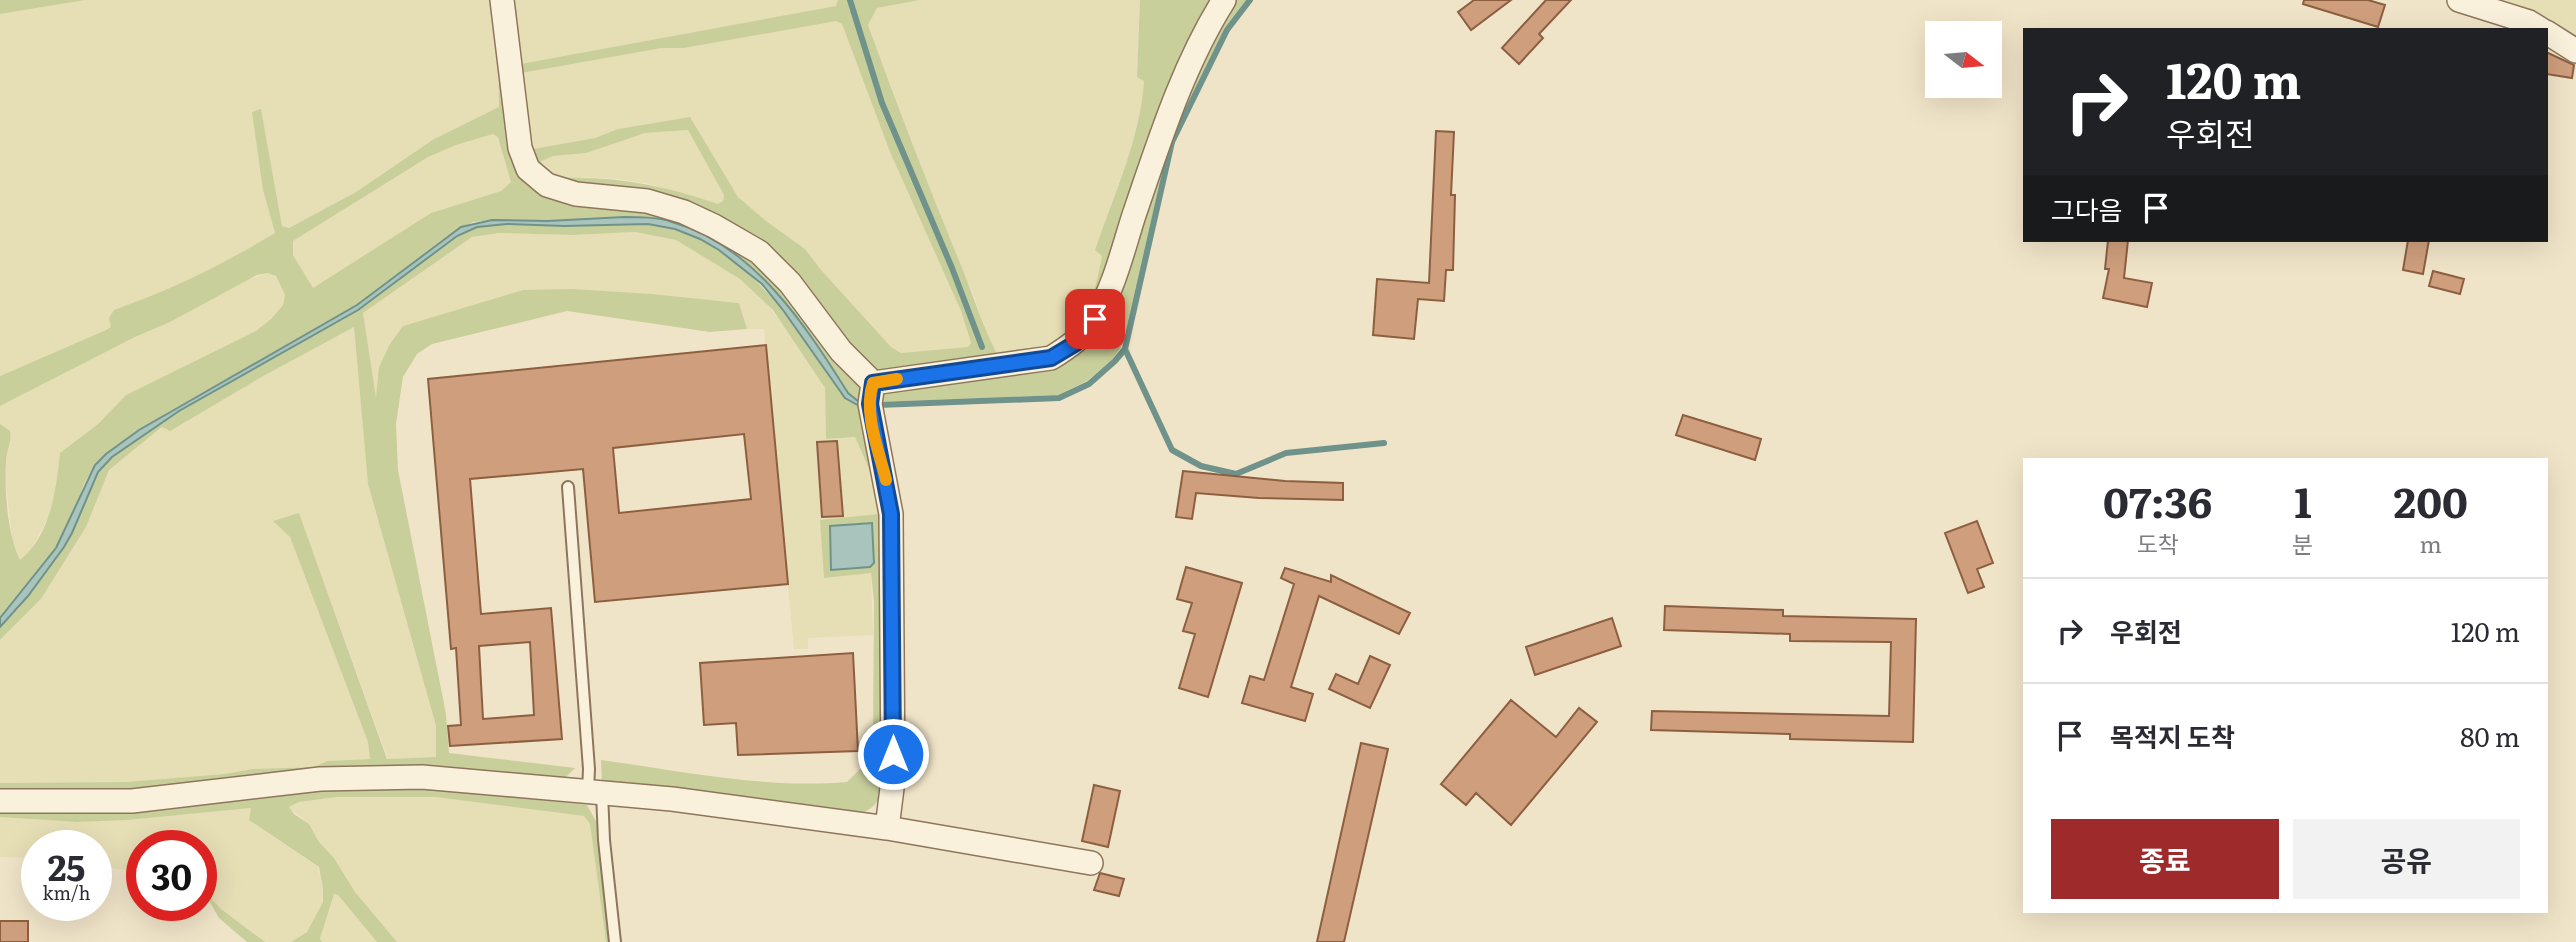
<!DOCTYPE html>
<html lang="ko">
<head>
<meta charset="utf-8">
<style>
  :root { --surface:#fff; --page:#f2f2f3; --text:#2b2b33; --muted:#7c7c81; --line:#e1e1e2; --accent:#9e2a2b }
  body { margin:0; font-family:Literata,"Noto Sans KR",serif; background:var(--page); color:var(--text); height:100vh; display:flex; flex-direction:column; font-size:26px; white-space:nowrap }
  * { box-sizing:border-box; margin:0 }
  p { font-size:23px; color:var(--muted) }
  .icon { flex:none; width:38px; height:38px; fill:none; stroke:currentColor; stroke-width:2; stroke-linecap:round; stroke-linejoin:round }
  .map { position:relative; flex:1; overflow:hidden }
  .drawer { position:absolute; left:2023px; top:458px; width:525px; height:455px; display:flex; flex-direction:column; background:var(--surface); border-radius:0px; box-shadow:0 7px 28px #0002 }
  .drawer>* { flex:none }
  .guide { position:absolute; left:2023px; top:28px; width:525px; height:214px; border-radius:0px; box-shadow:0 7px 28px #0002; background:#202124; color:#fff; overflow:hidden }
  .needle { width:46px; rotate:106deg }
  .controls { position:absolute; left:1925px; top:21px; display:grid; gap:14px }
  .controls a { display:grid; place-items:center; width:77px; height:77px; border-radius:0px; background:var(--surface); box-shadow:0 7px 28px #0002; font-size:35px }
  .speed { position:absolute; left:21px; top:830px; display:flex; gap:14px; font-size:35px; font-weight:700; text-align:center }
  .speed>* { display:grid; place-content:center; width:91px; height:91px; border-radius:50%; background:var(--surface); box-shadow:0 7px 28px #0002; line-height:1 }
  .speed small { font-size:18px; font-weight:400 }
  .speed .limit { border:10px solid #d22; background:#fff; color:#111 }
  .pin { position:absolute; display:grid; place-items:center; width:60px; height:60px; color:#fff; margin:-30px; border-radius:14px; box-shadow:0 4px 10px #0006 }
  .me { position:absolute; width:77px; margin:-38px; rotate:0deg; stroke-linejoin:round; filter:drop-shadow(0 0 5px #0008) }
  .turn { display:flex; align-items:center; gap:24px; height:147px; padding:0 28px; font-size:32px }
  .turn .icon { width:91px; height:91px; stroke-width:2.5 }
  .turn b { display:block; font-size:49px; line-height:60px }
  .then { display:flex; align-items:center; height:66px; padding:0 28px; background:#0003; gap:14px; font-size:26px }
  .eta { display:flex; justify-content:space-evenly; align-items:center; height:119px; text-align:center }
  .eta b { font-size:42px; font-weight:700; line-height:49px }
  .primary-button { display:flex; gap:14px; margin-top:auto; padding:14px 28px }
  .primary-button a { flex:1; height:80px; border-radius:0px; background:var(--accent); color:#fff; font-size:28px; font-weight:700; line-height:80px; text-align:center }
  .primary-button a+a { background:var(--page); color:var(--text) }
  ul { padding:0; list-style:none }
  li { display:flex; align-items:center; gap:21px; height:105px; padding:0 28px; border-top:2px solid var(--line) }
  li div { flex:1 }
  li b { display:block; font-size:26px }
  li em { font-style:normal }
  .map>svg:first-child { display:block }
  .farmland { fill:#e6deb5 }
  .green { fill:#c9cf9b; fill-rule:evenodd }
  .water { fill:#a9c4bc; stroke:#6f938a; stroke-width:2 }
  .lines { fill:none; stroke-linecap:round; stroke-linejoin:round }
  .stream { stroke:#6f938a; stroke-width:6 }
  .building { fill:#cf9f7d; stroke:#8d5f41; stroke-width:2; fill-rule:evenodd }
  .service-casing { stroke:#8d765c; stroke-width:14 }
  .minor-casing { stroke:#8d765c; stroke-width:26 }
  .service { stroke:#faf1dc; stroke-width:10 }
  .minor { stroke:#faf1dc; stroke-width:23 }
  .route-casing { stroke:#114b97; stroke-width:18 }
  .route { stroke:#1a73e8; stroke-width:12 }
  .slow { stroke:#f59e0b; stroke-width:12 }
</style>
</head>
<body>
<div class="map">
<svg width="2576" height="942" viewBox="0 0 2576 942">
  <rect width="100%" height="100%" fill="#f0e4c8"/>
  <path class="farmland" d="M85,0H497L499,107L434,139L356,192L289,228L282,226L261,110L263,190L275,233L222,265L172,289L114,310L111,327L106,330L0,376V14Z
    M506,0H838L837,6L515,65Z
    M920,0H1140L1137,76L1144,81L1143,94L1135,140L1095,249L1102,256L1095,294L1086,314L1072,331L1054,344L1038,350L996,354L986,333L975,299L928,185L868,25L877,8Z
    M2474,0H2576V43Z
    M836,20L842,24L890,152L961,311L971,343L968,348L901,353L891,347L822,271L805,249L766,221L738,197L690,117L618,129L595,138L528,150L516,74L662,48H684Z
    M688,130L724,195L723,201L718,205L650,184L618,179L588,177L550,180L533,165L553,156L586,152L645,133Z
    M493,134L499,137L511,182L501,191L431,213L313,289L293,255V241L427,157L456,145Z
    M635,232L676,240L740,279L758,294L786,328L825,388L826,439L855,437L874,480L878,514L820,520L871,572L873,635L808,638V649H794L764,329H747L739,303L652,294L574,289L403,326L376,402L363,313L472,237L499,233L573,235Z
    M268,273L276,276L285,295L283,305L271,319L256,331L126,395L98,424L60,453L55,498L50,514L29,553L20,561L13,546L5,475L7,454L11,442L0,424V406L135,337L170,322L241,282Z
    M354,327L368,484L436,727V757L388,759L299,514L273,521L290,537L368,742L370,759L327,761L314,767L253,769L224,774L126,782L0,783V640L41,599L86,527L109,470L163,427Z
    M337,797H435L584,816L590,824L606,942H397L355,892L334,858L319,842L309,824L288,807L299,802Z
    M251,808L249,820L318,867L323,889V902L307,932L291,942H265L221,909L201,890V845H142V873L96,865V845H37V858L0,857V817L77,822Z
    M334,894L338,895L377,942H322L320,940Z"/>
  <path class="green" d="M0,0H85L0,14Z
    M497,0L523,171L646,206L756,256L864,388L863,402L858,401L848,393L771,287L747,264L692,230L666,220L642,217L548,221L492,220L473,222L447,236L357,305L168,412L106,454L95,465L84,484L71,518L56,548L0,618V424L10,431C12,443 6,451 6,463C4,490 8,537 20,560C51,535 56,490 60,453L98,424L126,395L256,331L271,319L283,305L285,295L276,276L268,273L257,275L170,322L135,337L0,406V376L106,330L111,327L109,318L114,310C175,288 220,266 275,233L263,190L252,112L261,109L282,226L289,228L356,192L434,139L499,107ZM493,134L498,137L511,182L501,191L431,213L313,288L293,255V241L428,157L456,145Z
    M838,0H849L880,104L950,269L981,348L983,346L953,267L896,135L873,70L852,0H920L877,8L868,25C898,107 929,189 963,270C974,298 983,327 997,354C1011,353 1026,353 1040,349C1086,336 1094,297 1102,256L1095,250C1114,194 1140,140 1144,81L1137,77L1140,0H1221L1108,285L1064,346L889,375L873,370L746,238L581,190L562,178C616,176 667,186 718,204L723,201L724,195L688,130L645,133L586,153L553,156L533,165L528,150L595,138L618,129L690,117L738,197L766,221L805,249L822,271L891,347L901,353L968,347L971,343L961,311L890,152L842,24L836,21L684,48H662L516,74L515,65L836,6Z
    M1232,0H1247L1225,29L1171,141L1124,342L1113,359L1087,381L1058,395L878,402L882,392L1079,346L1207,44Z
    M495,224C518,224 541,227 565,226C593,225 622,221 650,224C721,232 769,290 808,344C821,363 840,401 863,408L881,489L885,749H873L874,602L871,573L824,578L820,520L878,514L874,480L855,437L826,439L825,388L773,310L740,279L676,240L635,232L573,235L499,233L472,237L363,313L376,398L379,367L390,344L403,326L523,290L574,289L652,294L739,303L747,329L710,332L567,311L432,344L417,354L403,377L396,424L398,470L446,714L449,753L575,768L565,778L558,781L0,793V783L126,782L224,774L253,769L314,767L327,761L370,759L368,742L290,537L273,521L299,513L387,759L436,757V726L368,484L354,327L265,375L170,431L162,427L109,470L86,527L41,599L0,640V627L19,608L64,547L72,533L98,472L112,457L179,411L358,310L466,230ZM865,523H872L874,563L870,567L831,570L830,526Z
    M601,760C682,771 765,789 847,782L866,763L886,760C883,787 885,807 856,815L602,785Z
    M420,786L587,805L597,823L612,942H606L590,824L584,816L435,797H337L299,802L289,807L294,814L309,824L319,842L334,858L355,892L397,942H377L338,895L334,894L320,939L322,942H291L307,932L323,902V889L319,867L249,820L251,808L126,820L77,822L0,817V806L320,787Z
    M203,890L221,909L265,942H247L219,918Z"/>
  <path class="water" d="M624,217C640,217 657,217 672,222C754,245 806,326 848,393L858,401L863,402V408L845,398L783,310L762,284L719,250L700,239L675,229L648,224L564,226L507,224L477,227L457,236L358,310L179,411L112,457L98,472L72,533L64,547L28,596L0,627V618L56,548L95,465L106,454L139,430L357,305L461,227L492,220L548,221Z
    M872,523L874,563L870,567L831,570L830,526Z"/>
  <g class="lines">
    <path class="stream" d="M850,0L882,103L952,268L982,347
      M1125,349L1172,450L1201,466L1236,474L1286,453L1384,443
      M878,405L1059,398L1089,384L1115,361L1125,349L1172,142L1227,30L1250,0"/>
  </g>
  <path class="building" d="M1474,0H1511L1471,30L1458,12Z
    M1546,0H1571L1539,34L1543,38L1519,64L1502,48Z
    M2304,0H2368L2385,5L2378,27L2303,4Z
    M2546,52L2574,65L2572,78L2546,74Z
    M1436,131L1454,132L1451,195H1455L1453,270H1446L1444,301L1418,299L1414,339L1373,335L1377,279L1429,283Z
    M2108,240H2128L2124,278L2152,283L2147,307L2103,298L2109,269H2105Z
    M2408,240H2429L2423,274L2403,270Z
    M2433,271L2464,279L2460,294L2429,286Z
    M766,345L788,584L595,602L583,469L470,479L481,614L551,608L562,739L450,746L448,726L461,725L456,648L451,649L428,379ZM744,434L751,499L619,513L613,448ZM530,642L534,715L483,719L479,646Z
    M1683,415L1761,439L1755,460L1676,435Z
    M837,441L843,516L822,517L817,442Z
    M1183,471L1285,481L1343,483V500L1259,498L1196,493L1192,519L1176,517Z
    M1977,521L1993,563L1977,569L1984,587L1968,593L1945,533Z
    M1186,567L1242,583L1208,697L1179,688L1195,634L1183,631L1192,603L1177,599Z
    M1285,568L1331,582V575L1410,613L1399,634L1319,596L1291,687L1313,694L1305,721L1242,703L1250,676L1264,680L1294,584L1281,578Z
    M1665,606L1783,610V616L1916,619L1913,742L1790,739V734L1651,730L1652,711L1889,716L1891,642L1790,641V634L1664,630Z
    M1612,618L1621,646L1535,675L1526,647Z
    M853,653L858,751L738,755L736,723L704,725L700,663Z
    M1370,656L1390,665L1370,708L1329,689L1336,674L1358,684Z
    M1511,700L1556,737L1579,708L1597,722L1511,825L1476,793L1466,805L1441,784Z
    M1361,743L1388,749L1344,942H1317Z
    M1094,785L1120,791L1108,847L1082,841Z
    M1100,873L1124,879L1119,896L1094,890Z
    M0,921H28V942H0Z"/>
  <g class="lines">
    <defs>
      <path id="service" d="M568,487L589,769L588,791
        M602,793L604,840L615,942"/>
      <path id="minor" d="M502,0L520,148L528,169L547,185L576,194L647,201L684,212L714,226L759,252L790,283L841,351L873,383L1051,358C1069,347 1083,337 1094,320C1114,289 1123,249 1134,215C1159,142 1183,65 1224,0
        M2459,0L2529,22L2542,30
        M2546,32L2576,51
        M873,383L870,404L891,514L893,780L887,828
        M0,801H132L320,779L422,777L672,799L887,828L1091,863"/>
    </defs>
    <use href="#service" class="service-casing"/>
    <use href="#minor" class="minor-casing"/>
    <use href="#service" class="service"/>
    <use href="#minor" class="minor"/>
  </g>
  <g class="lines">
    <defs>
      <path id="route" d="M893,754L891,514L870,404L873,383L1051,358L1076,343L1095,319"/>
    </defs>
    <use href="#route" class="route-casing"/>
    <use href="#route" class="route"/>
    <path class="slow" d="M886,480C879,451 863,413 873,383L897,379"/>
  </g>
</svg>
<div class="controls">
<a><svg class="needle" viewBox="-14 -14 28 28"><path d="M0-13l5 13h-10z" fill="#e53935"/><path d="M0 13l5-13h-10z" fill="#7c7c81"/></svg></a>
</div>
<div class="speed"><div>25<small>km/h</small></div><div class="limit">30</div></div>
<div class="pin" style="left:1095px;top:319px;background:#d93025"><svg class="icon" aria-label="arrive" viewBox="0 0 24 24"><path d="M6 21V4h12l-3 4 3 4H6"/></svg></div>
<svg class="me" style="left:893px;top:754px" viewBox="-20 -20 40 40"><circle r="17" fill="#1a73e8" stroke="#fff" stroke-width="3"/><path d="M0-11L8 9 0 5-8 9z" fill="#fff"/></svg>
<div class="guide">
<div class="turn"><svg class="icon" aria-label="right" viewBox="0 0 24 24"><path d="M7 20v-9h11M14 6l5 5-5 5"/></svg><div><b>120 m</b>우회전</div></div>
<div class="then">그다음<svg class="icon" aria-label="arrive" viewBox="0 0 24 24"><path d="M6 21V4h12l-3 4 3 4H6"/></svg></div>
</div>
<section class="drawer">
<div class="eta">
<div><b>07:36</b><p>도착</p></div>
<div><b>1</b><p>분</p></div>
<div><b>200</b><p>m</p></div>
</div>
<ul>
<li><svg class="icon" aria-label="right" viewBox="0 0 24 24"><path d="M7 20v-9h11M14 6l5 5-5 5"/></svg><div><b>우회전</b></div><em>120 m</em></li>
<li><svg class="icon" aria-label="arrive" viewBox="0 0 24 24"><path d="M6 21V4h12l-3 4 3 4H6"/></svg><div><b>목적지 도착</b></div><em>80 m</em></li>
</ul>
<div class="primary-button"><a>종료</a><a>공유</a></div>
</section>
</div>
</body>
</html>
